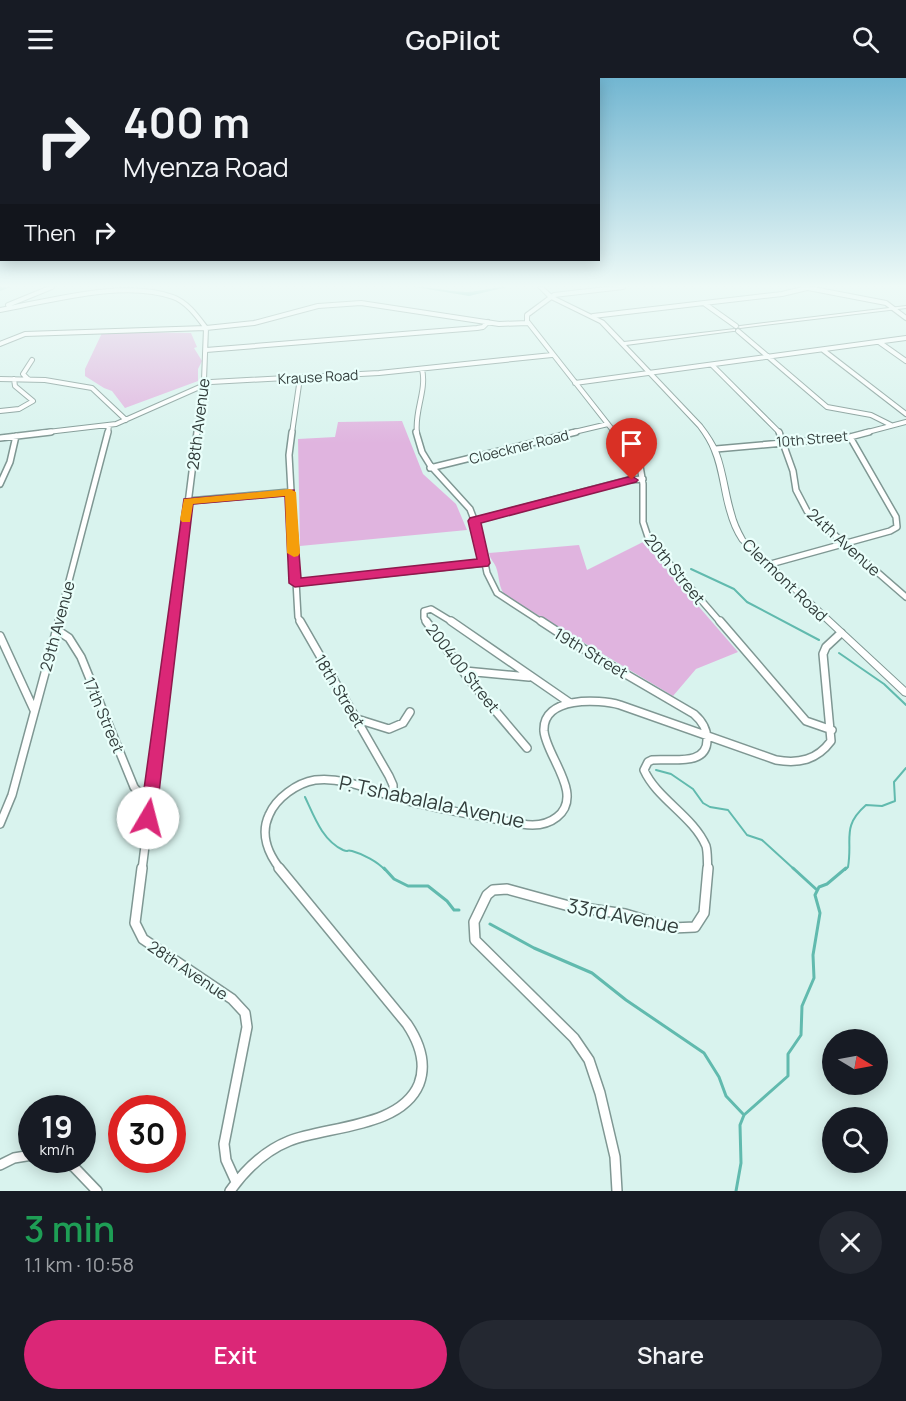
<!DOCTYPE html>
<html lang="en">
<head>
<meta charset="utf-8">
<style>
  :root { --surface:#171b24; --page:#242831; --text:#f1f3f6; --muted:#9ea1a6; --accent:#db2777 }
  body { margin:0; font-family:Manrope,sans-serif; background:var(--page); color:var(--text); height:100vh; display:flex; flex-direction:column; font-size:22px; white-space:nowrap }
  * { box-sizing:border-box; margin:0 }
  p { font-size:20px; color:var(--muted) }
  .icon { flex:none; width:33px; height:33px; fill:none; stroke:currentColor; stroke-width:2; stroke-linecap:round; stroke-linejoin:round }
  .map { position:relative; height:1113px; overflow:hidden }
  .drawer { display:flex; flex-direction:column; background:var(--surface); flex:1 }
  .drawer>* { flex:none }
  .top-card { position:absolute; left:0px; top:0px; width:600px; height:183px; box-shadow:0 3px 15px #0003; background:#171b24; color:var(--text); overflow:hidden }
  .needle { width:39px; rotate:100deg }
  .fabs { position:absolute; left:822px; top:951px; display:grid; gap:12px }
  .fabs a { display:grid; place-items:center; width:66px; height:66px; border-radius:50%; background:var(--surface); box-shadow:0 3px 15px #0003; font-size:30px }
  .speed { position:absolute; left:18px; top:1017px; display:flex; gap:12px; font-size:30px; font-weight:700; text-align:center }
  .speed>* { display:grid; place-content:center; width:78px; height:78px; border-radius:50%; background:var(--surface); box-shadow:0 3px 15px #0003; line-height:1 }
  .speed small { font-size:15px; font-weight:400 }
  .speed .limit { border:9px solid #d22; background:#fff; color:#111 }
  .pin { position:absolute; display:grid; place-items:center; width:51px; height:51px; color:#fff; margin:-62px -26px; border-radius:50% 50% 50% 0; rotate:-45deg; box-shadow:0 0 6px #0007 }
  .pin .icon { rotate:45deg }
  .me { position:absolute; width:66px; margin:-33px; rotate:8deg; stroke-linejoin:round; filter:drop-shadow(0 0 4px #0008) }
  .turn { display:flex; align-items:center; gap:21px; height:126px; padding:0 24px; font-size:27px }
  .turn .icon { width:78px; height:78px; stroke-width:2.5 }
  .turn b { display:block; font-size:42px; line-height:51px }
  .then { display:flex; align-items:center; height:57px; padding:0 24px; background:#0003; gap:12px; font-size:22px }
  .round { display:grid; place-items:center; flex:none; width:63px; height:63px; border-radius:32px; background:var(--page) }
  .overview { display:flex; align-items:center; justify-content:space-between; height:102px; padding:0 24px }
  h1 { font-size:36px; font-weight:600; line-height:45px; color:#1e9e55 }
  .cta { display:flex; gap:12px; margin-top:auto; padding:12px 24px }
  .cta a { flex:1; height:69px; border-radius:36px; background:var(--accent); color:#fff; font-size:24px; font-weight:600; line-height:69px; text-align:center }
  .cta a+a { background:var(--page); color:var(--text) }
  header { display:flex; justify-content:space-between; align-items:center; height:78px; padding:0 24px; background:var(--surface); font-size:27px; font-weight:600 }
  .map>svg:first-child { display:block }
  .green { fill:#e0b4df }
  .lines { fill:none; stroke-linecap:round; stroke-linejoin:round }
  .stream-far1 { stroke:#61baae; stroke-width:2 }
  .stream { stroke:#61baae; stroke-width:3 }
  .river { fill:#61baae; fill-rule:evenodd }
  .minor-far3-casing { stroke:#7f9793; stroke-width:6 }
  .minor-far2-casing { stroke:#7f9793; stroke-width:8 }
  .minor-far1-casing { stroke:#7f9793; stroke-width:10 }
  .minor-casing { stroke:#7f9793; stroke-width:12 }
  .tertiary-casing { stroke:#7f9793; stroke-width:2 }
  .minor-far3 { stroke:#fff; stroke-width:4 }
  .minor-far2 { stroke:#fff; stroke-width:5 }
  .minor-far1 { stroke:#fff; stroke-width:7 }
  .minor { stroke:#fff; stroke-width:9 }
  .tertiary { fill:#fff; fill-rule:evenodd }
  .route { fill:#db2777; stroke:#8e194d; stroke-width:1.5 }
  .slow { fill:#f59e0b }
  .labels { text-anchor:middle; stroke-width:4.5; stroke-linejoin:round; paint-order:stroke }
  .far-street-label { font-size:14px; fill:#323d3b; stroke:#eafffb }
  .street-label { font-size:16px; fill:#323d3b; stroke:#eafffb }
  .near-street-label { font-size:20px; fill:#323d3b; stroke:#eafffb }
</style>
</head>
<body>
<header><svg class="icon" aria-label="menu" viewBox="0 0 24 24"><path d="M4 6h16M4 12h16M4 18h16"/></svg>GoPilot<svg class="icon" aria-label="search" viewBox="0 0 24 24"><circle cx="10" cy="10" r="6"/><path d="M15 15l6 6"/></svg></header>
<div class="map">
<svg width="906" height="1113" viewBox="0 0 906 1113">
  <rect width="100%" height="100%" fill="#d9f3ee"/>
  <path class="green" d="M134,254L191,255L197,269L194,270L202,283L198,291V303L125,330L112,313L104,310L85,298V291L102,255Z
    M402,343L423,396L456,426L467,452L300,468L298,361L335,359L338,344Z
    M643,464L738,574L696,591L673,618L506,518C498,510 500,500 496,489C494,484 490,481 489,475L579,467L587,492Z"/>
  <g class="lines">
    <path class="stream-far1" d="M691,491L734,511L747,524L819,562
      M839,575L884,606L906,627
      M656,692L671,696L693,711L703,725L710,729L728,732L747,757L762,762L795,792
      M305,719C314,738 322,762 343,772C350,775 345,771 352,773C363,776 378,784 385,792
      M845,792L848,789C853,761 841,749 866,727L882,728L895,723L894,704L906,690"/>
    <path class="stream" d="M384,790L394,801L408,808H428L447,823L454,832H459
      M793,790L817,812
      M490,846L534,870L592,895L626,922L704,975L719,999L726,1018L744,1037
      M736,1113L741,1085L740,1047L744,1037L788,998V976L801,957L802,928L814,900L813,877L820,835L815,817L819,809L827,806L846,790"/>
    <path class="river" d="M0,209H11L0,213Z
      M415,209C433,209 451,214 468,214C481,213 494,209 507,209L469,218Z"/>
    <defs>
      <path id="minor-far3" d="M803,209L886,225L906,240
        M705,226L736,248
        M8,227L52,209
        M0,232C49,223 125,201 173,219C187,224 197,238 206,250L204,302L197,355
        M593,238L782,216L807,210
        M738,253L827,329L871,337L891,347
        M879,264L906,283
        M0,266L25,256L206,250L254,245L318,228L361,225L499,246L528,245
        M206,272L477,250L483,249L488,244
        M823,272L906,336
        M712,287L780,355
        M0,301L45,302L92,310L126,342
        M28,301L23,296L32,282
        M575,305L906,260
        M0,333L19,331L33,323L15,308L14,301
        M39,355L116,346L211,304L379,295L552,277
        M108,355L109,347
        M292,355L300,300
        M417,355C414,333 427,313 422,291
        M570,355L608,346
        M615,355L527,243V237L554,217L623,209
        M864,355L906,344"/>
      <path id="minor-far2" d="M292,354L289,377L298,539L301,545
        M416,354L422,374L430,387L470,431L478,452L487,495L497,515L543,545
        M613,354L640,388L643,406V444L649,462L721,545
        M779,354L793,393L796,412L807,433L906,519
        M0,360L51,354
        M716,371L850,359L869,354
        M430,390L576,354
        M0,406L10,384L16,358
        M188,423L290,414
        M474,443L628,402L643,401
        M767,487L890,453L897,449L896,439L850,359
        M295,505L484,485
        M58,545L108,354
        M173,545L197,354
        M428,545L424,540V533L431,531L454,545"/>
      <path id="minor-far1" d="M300,543L389,698L393,707V719
        M426,543L471,604L527,670
        M451,543L570,625
        M541,543L593,577L694,636C702,643 707,651 707,661C708,689 671,680 652,682L648,684L644,692C657,721 693,738 706,768C708,775 707,785 708,792
        M720,543L806,643L832,652
        M57,552L69,560L81,579L134,709L143,720L150,724
        M0,558L34,632
        M465,593L529,599
        M357,641L389,651L403,645L410,634
        M0,746L12,717L59,543
        M142,792L173,543
        M281,792C268,776 260,756 269,737C276,720 297,705 315,702C345,698 376,715 404,722C443,732 483,739 522,746C534,748 547,747 557,739C585,717 546,678 544,653C542,618 599,621 620,627L776,682C799,686 817,682 831,663L823,576L826,569L841,555"/>
      <path id="minor" d="M142,790L135,845L143,861L232,921L245,935L247,949L224,1066L226,1082L236,1104
        M61,1082L74,1089L97,1113
        M0,1087L14,1080L32,1077
        M230,1113C245,1092 264,1073 289,1063C327,1048 401,1050 419,1006C427,985 419,964 407,946L279,790
        M617,1113L615,1079L600,1015L589,982L574,960L475,862L474,844L487,817L493,812L507,811L569,828L625,836L672,850L695,849L704,835L708,790"/>
      <path id="tertiary" d="M538,209H543L553,218L604,243L624,264L735,251V253H733L626,267L702,347C709,356 715,365 719,375C726,394 728,415 734,435C736,444 740,452 745,461L906,610V618L903,617L740,463C734,454 730,444 727,433C721,413 720,392 712,373C709,365 704,357 698,349L600,245L549,220Z
        M906,228V230L740,250L738,249L740,248Z"/>
    </defs>
    <use href="#minor-far3" class="minor-far3-casing"/>
    <use href="#minor-far2" class="minor-far2-casing"/>
    <use href="#minor-far1" class="minor-far1-casing"/>
    <use href="#minor" class="minor-casing"/>
    <use href="#tertiary" class="tertiary-casing"/>
    <use href="#minor-far3" class="minor-far3"/>
    <use href="#minor-far2" class="minor-far2"/>
    <use href="#minor-far1" class="minor-far1"/>
    <use href="#minor" class="minor"/>
    <use href="#tertiary" class="tertiary"/>
  </g>
  <linearGradient id="sky" x2="0" y2="1"><stop stop-color="#72b6d1"/><stop offset="0.57" stop-color="#eefaf7"/><stop offset="1" stop-color="#eefaf7" stop-opacity="0"/></linearGradient>
  <rect width="906" height="365" fill="url(#sky)"/>
  <path class="route" d="M632,398L638,402L636,404L481,445L490,485L488,488L295,509L289,505L285,418L193,426L156,740L154,745L148,747L142,745L140,740L184,421L294,412L301,500L477,481L468,443L470,440Z"/>
  <path class="slow" d="M290,411L296,414L300,475L298,478L294,479L287,475L285,418L193,426L190,444H182L180,441L184,421Z"/>
  <g class="labels">
    <g class="far-street-label">
      <text transform="translate(318 299) rotate(-3)" y="5">Krause Road</text>
      <text transform="translate(812 361) rotate(-5)" y="5">10th Street</text>
      <text transform="translate(519 369) rotate(-14)" y="5">Cloeckner Road</text>
    </g>
    <g class="street-label">
      <text transform="translate(198 346) rotate(-83)" y="6">28th Avenue</text>
      <text transform="translate(844 464) rotate(42)" y="6">24th Avenue</text>
      <text transform="translate(675 491) rotate(51)" y="6">20th Street</text>
      <text transform="translate(785 502) rotate(44)" y="6">Clermont Road</text>
      <text transform="translate(57 548) rotate(-75)" y="6">29th Avenue</text>
      <text transform="translate(591 575) rotate(31)" y="6">19th Street</text>
      <text transform="translate(463 590) rotate(52)" y="6">200400 Street</text>
      <text transform="translate(340 613) rotate(59)" y="6">18th Street</text>
      <text transform="translate(104 637) rotate(67)" y="6">17th Street</text>
      <text transform="translate(188 892) rotate(34)" y="6">28th Avenue</text>
    </g>
    <g class="near-street-label">
      <text transform="translate(432 724) rotate(12)" y="7">P. Tshabalala Avenue</text>
      <text transform="translate(623 838) rotate(11)" y="7">33rd Avenue</text>
    </g>
  </g>
</svg>
<div class="fabs">
<a><svg class="needle" viewBox="-14 -14 28 28"><path d="M0-13l5 13h-10z" fill="#e53935"/><path d="M0 13l5-13h-10z" fill="#9ea1a6"/></svg></a>
<a><svg class="icon" aria-label="search" viewBox="0 0 24 24"><circle cx="10" cy="10" r="6"/><path d="M15 15l6 6"/></svg></a>
</div>
<div class="speed"><div>19<small>km/h</small></div><div class="limit">30</div></div>
<div class="pin" style="left:632px;top:402px;background:#d93025"><svg class="icon" aria-label="arrive" viewBox="0 0 24 24"><path d="M6 21V4h12l-3 4 3 4H6"/></svg></div>
<svg class="me" style="left:148px;top:740px" viewBox="-20 -20 40 40"><circle r="19" fill="#fff"/><path d="M0-13L10 11 0 6-10 11z" fill="#db2777"/></svg>
<div class="top-card">
<div class="turn"><svg class="icon" aria-label="right" viewBox="0 0 24 24"><path d="M7 20v-9h11M14 6l5 5-5 5"/></svg><div><b>400 m</b>Myenza Road</div></div>
<div class="then">Then<svg class="icon" aria-label="right" viewBox="0 0 24 24"><path d="M7 20v-9h11M14 6l5 5-5 5"/></svg></div>
</div>
</div>
<section class="drawer">
<div class="overview"><div><h1>3 min</h1><p>1.1 km · 10:58</p></div><a class="round"><svg class="icon" aria-label="close" viewBox="0 0 24 24"><path d="M6 6l12 12M18 6L6 18"/></svg></a></div>
<div class="cta"><a>Exit</a><a>Share</a></div>
</section>
</body>
</html>
